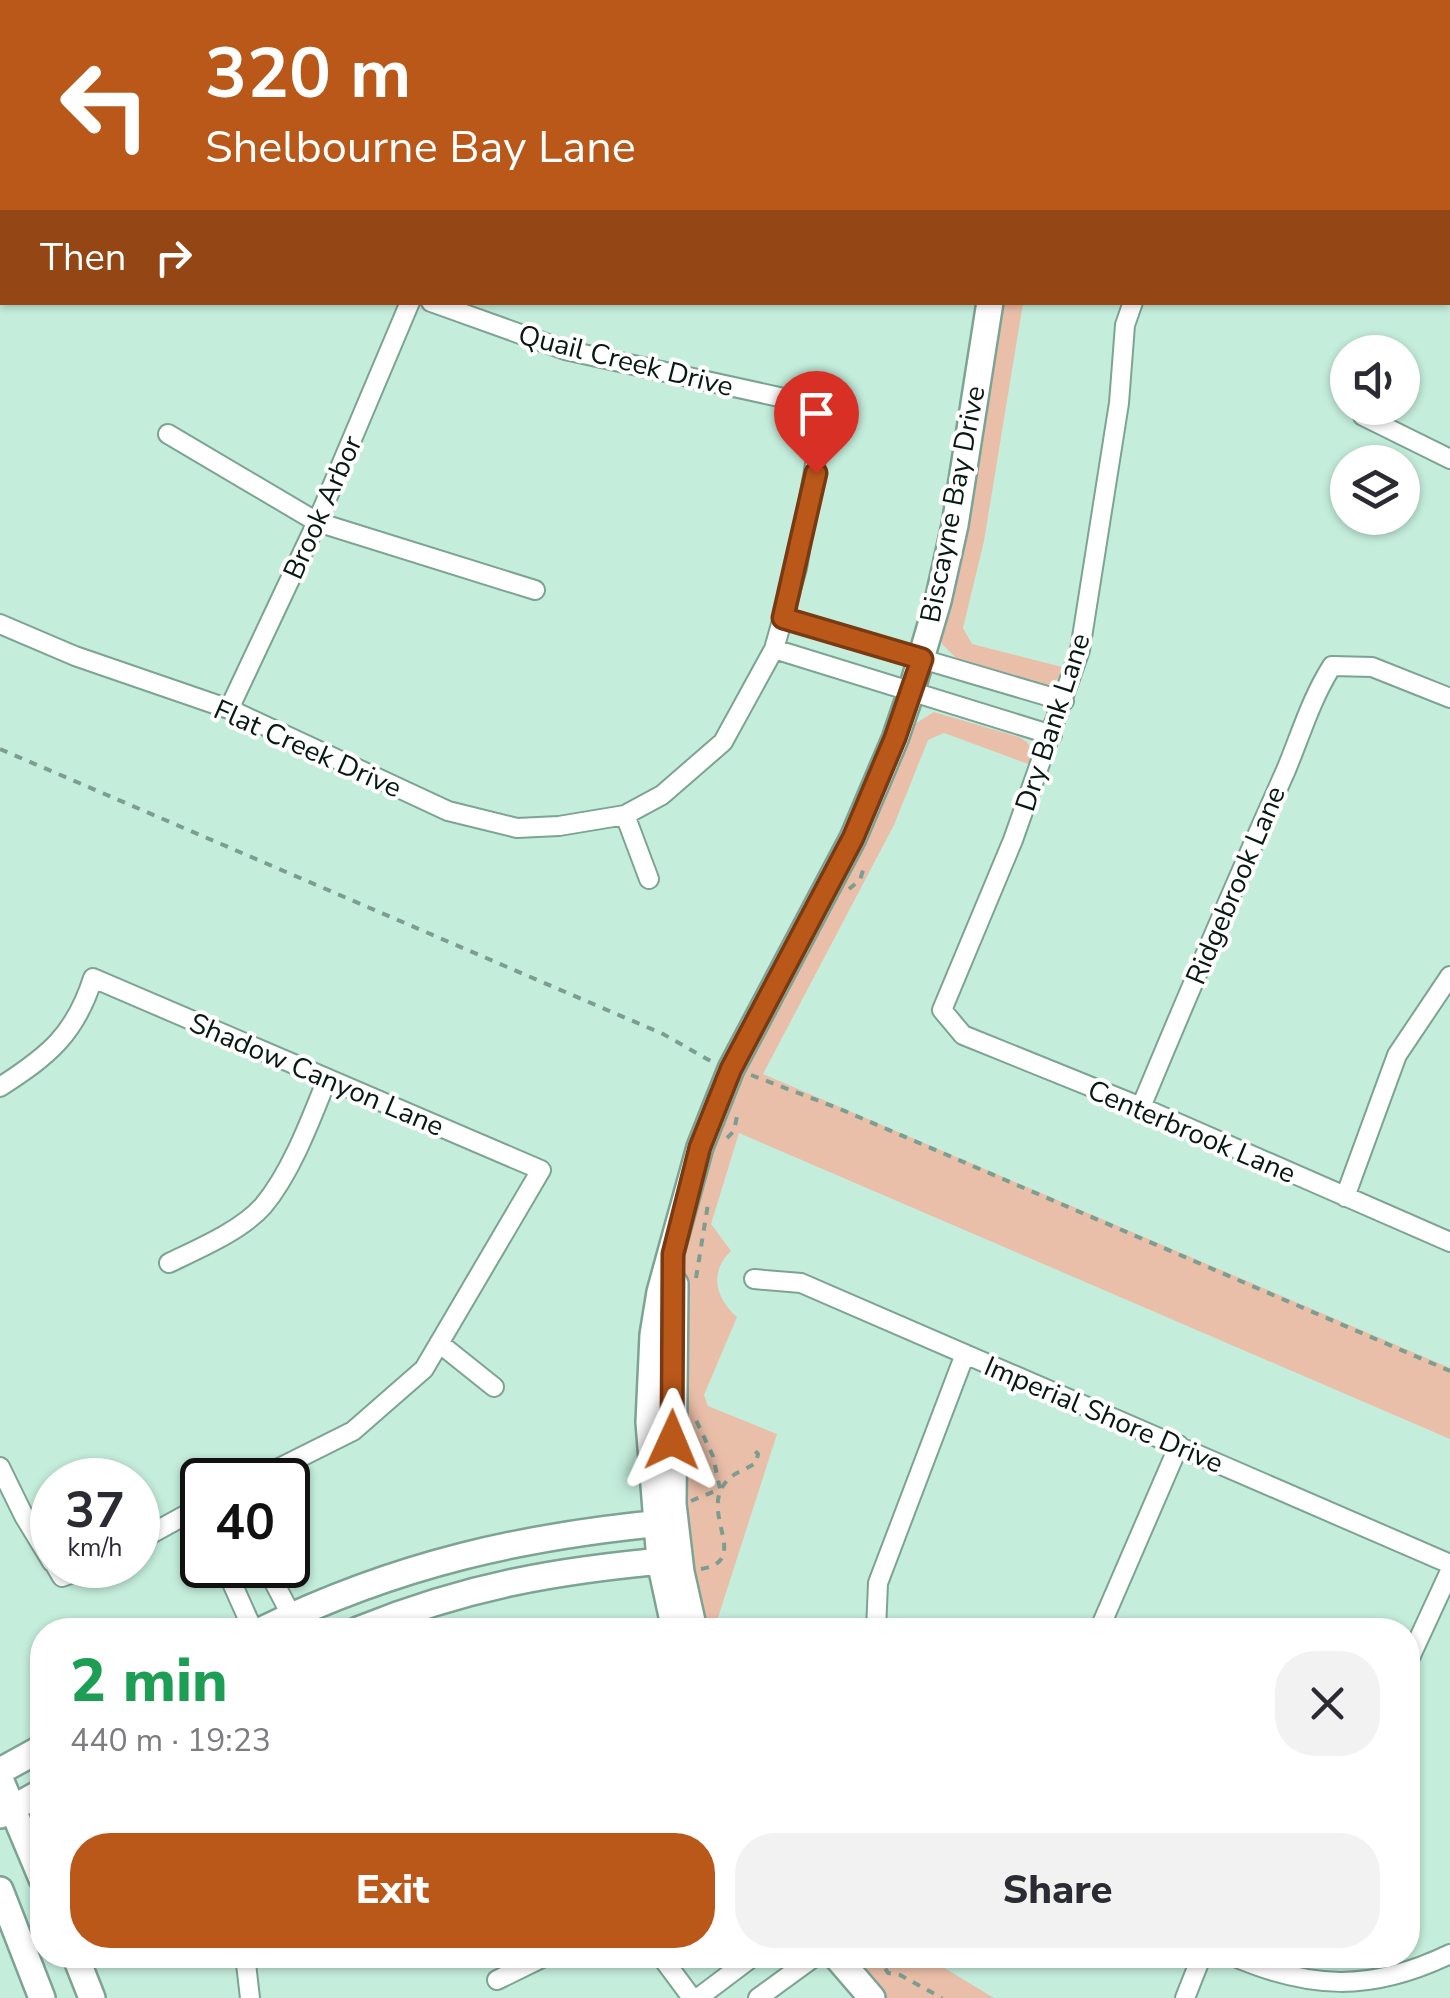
<!DOCTYPE html>
<html lang="en">
<head>
<meta charset="utf-8">
<style>
  :root { --surface:#fff; --page:#f2f2f3; --text:#2b2b33; --muted:#7c7c81; --accent:#ba581a }
  body { margin:0; font-family:"Nunito Sans",sans-serif; background:var(--page); color:var(--text); height:100vh; display:flex; flex-direction:column; font-size:38px; white-space:nowrap }
  * { box-sizing:border-box; margin:0 }
  p { font-size:32px; color:var(--muted) }
  .icon { flex:none; width:55px; height:55px; fill:none; stroke:currentColor; stroke-width:2; stroke-linecap:round; stroke-linejoin:round }
  .map { position:relative; flex:1; overflow:hidden }
  .drawer { position:absolute; left:30px; top:1618px; width:1390px; height:350px; display:flex; flex-direction:column; background:var(--surface); border-radius:40px; box-shadow:0 2px 8px #0004 }
  .drawer>* { flex:none }
  .guide { position:absolute; left:0px; top:0px; width:1450px; height:305px; box-shadow:0 2px 8px #0004; background:#ba581a; color:#fff; overflow:hidden }
  .tools { position:absolute; left:1330px; top:335px; display:grid; gap:20px }
  .tools a { display:grid; place-items:center; width:90px; height:90px; border-radius:50%; background:var(--surface); box-shadow:0 2px 8px #0004; font-size:50px }
  .speed { position:absolute; left:30px; top:1458px; display:flex; gap:20px; font-size:50px; font-weight:700; text-align:center }
  .speed>* { display:grid; place-content:center; width:130px; height:130px; border-radius:50%; background:var(--surface); box-shadow:0 2px 8px #0004; line-height:1 }
  .speed small { font-size:25px; font-weight:400 }
  .speed .limit { border:5px solid #111; border-radius:15px; background:#fff; color:#111 }
  .pin { position:absolute; display:grid; place-items:center; width:85px; height:85px; color:#fff; margin:-102px -42px; border-radius:50% 50% 50% 0; rotate:-45deg; box-shadow:0 0 10px #0007 }
  .pin .icon { rotate:45deg }
  .me { position:absolute; width:110px; margin:-55px; rotate:1deg; stroke-linejoin:round; filter:drop-shadow(0 0 8px #0008) }
  .turn { display:flex; align-items:center; gap:35px; height:210px; padding:0 40px; font-size:45px }
  .turn .icon { width:130px; height:130px; stroke-width:2.5 }
  .turn b { display:block; font-size:70px; line-height:85px }
  .then { display:flex; align-items:center; height:95px; padding:0 40px; background:#0003; gap:20px; font-size:38px }
  .round { display:grid; place-items:center; flex:none; width:105px; height:105px; border-radius:40px; background:var(--page) }
  .overview { display:flex; align-items:center; justify-content:space-between; height:170px; padding:0 40px }
  h1 { font-size:60px; font-weight:800; line-height:75px; color:#1e9e55 }
  .action { display:flex; gap:20px; margin-top:auto; padding:20px 40px }
  .action a { flex:1; height:115px; border-radius:40px; background:var(--accent); color:#fff; font-size:40px; font-weight:800; line-height:115px; text-align:center }
  .action a+a { background:var(--page); color:var(--text) }
  .map>svg:first-child { display:block }
  .green { fill:#eabfa9 }
  .lines { fill:none; stroke-linecap:round; stroke-linejoin:round }
  .street-casing { stroke:#7ca394; stroke-width:22 }
  .secondary-casing { stroke:#7ca394; stroke-width:30 }
  .path { stroke:#7d9d90; stroke-width:4; stroke-dasharray:8 8; stroke-linecap:butt }
  .street { stroke:#fff; stroke-width:18 }
  .secondary { stroke:#fff; stroke-width:25 }
  .route-casing { stroke:#793911; stroke-width:25 }
  .route { stroke:#ba581a; stroke-width:18 }
  .labels { text-anchor:middle; stroke-width:8; stroke-linejoin:round; paint-order:stroke }
  .street-label { font-size:28px; fill:#081812; stroke:#fff }
</style>
</head>
<body>
<div class="map">
<svg width="1450" height="1998" viewBox="0 0 1450 1998">
  <rect width="100%" height="100%" fill="#c4eddc"/>
  <path class="green" d="M1002,303H1023L984,541L963,628L972,644L1062,667L1058,679L1046,686L958,660L942,644L941,632Z
    M934,712L1019,737L1027,742L1033,752L1031,765L944,733L928,740L894,825L763,1074L1450,1368V1439L739,1133L711,1224L731,1251C709,1272 715,1298 737,1317L704,1395L708,1406L777,1434L714,1630H703L686,1537L680,1338L685,1255L700,1187L744,1066L913,725Z
    M856,1955H923L994,1998H886L861,1970Z"/>
  <g class="lines">
    <defs>
      <path id="street" d="M330,0L335,2
        M13,2L14,0
        M458,2L459,0
        M706,2L707,0
        M956,2L957,0
        M0,29L2,30
        M0,108L2,88
        M0,122H2
        M1448,200L1450,202
        M1133,302L1125,325L1119,403L1080,650L1013,840L942,1010L963,1035L1141,1107L1450,1242
        M1363,416L1450,459
        M168,434L317,522L535,590
        M783,618L1064,701
        M0,624L75,656L229,709L448,811L517,828L559,826L625,815L662,795L723,742L774,649L797,568L825,407L565,350L431,302
        M774,649L1052,735
        M229,709L317,522L410,302
        M625,815L649,879
        M0,1087C48,1056 75,1035 93,978L541,1170L424,1369L353,1431L255,1480
        M1141,1107C1188,994 1236,882 1286,770C1301,734 1311,699 1332,666L1372,667L1450,698
        M1345,1197L1397,1055L1450,976
        M169,1263C198,1249 241,1231 263,1206C291,1173 311,1119 327,1079
        M754,1279L801,1283L1450,1564
        M439,1343L494,1387
        M0,1467L24,1516L52,1562
        M138,1541L202,1506
        M55,1565L62,1577L95,1565
        M224,1565L253,1630
        M265,1565L299,1630
        M876,1630L878,1583L965,1354
        M1099,1630L1179,1445
        M1408,1662L1450,1571
        M245,1955L250,1998
        M660,1955L692,1998
        M1230,1955C1310,1990 1371,1992 1450,1954
        M497,1980L548,1955
        M698,1998L755,1955
        M758,1998L817,1955
        M1185,1998L1202,1955"/>
      <path id="secondary" d="M1416,0L1419,2
        M1115,2L1117,0
        M1140,2L1142,0
        M1448,24L1450,26
        M675,1284L673,1504L681,1572L694,1630
        M262,1630C397,1564 526,1535 674,1522
        M358,1630C467,1586 557,1570 674,1560
        M675,1630L660,1561L649,1422L653,1335L660,1292L700,1147L731,1069L853,838L895,739L911,692L938,601L955,525L990,302
        M0,1771L42,1748
        M0,1779L42,1879
        M0,1815L42,1792
        M0,1890L42,1998
        M75,1955L92,1998
        M835,1955L872,1998"/>
    </defs>
    <use href="#street" class="street-casing"/>
    <use href="#secondary" class="secondary-casing"/>
    <path class="path" d="M0,749L663,1034L714,1063
      M849,889L860,880L865,864
      M751,1075L840,1109L1450,1371
      M727,1138L734,1131L738,1111
      M696,1278L708,1204
      M691,1501L720,1489L713,1456L696,1420
      M701,1569C750,1561 703,1517 723,1486C731,1473 743,1471 756,1463L758,1454L751,1447
      M877,1955L888,1973L900,1975L942,1998"/>
    <use href="#street" class="street"/>
    <use href="#secondary" class="secondary"/>
  </g>
  <g class="lines">
    <defs>
      <path id="route" d="M672,1440L673,1254L700,1147L731,1069L853,838L895,738L922,659L783,618L816,473"/>
    </defs>
    <use href="#route" class="route-casing"/>
    <use href="#route" class="route"/>
  </g>
  <g class="labels">
    <g class="street-label">
      <text transform="translate(626 360) rotate(14)" y="10">Quail Creek Drive</text>
      <text transform="translate(952 504) rotate(-79)" y="10">Biscayne Bay Drive</text>
      <text transform="translate(322 507) rotate(-66)" y="10">Brook Arbor</text>
      <text transform="translate(1052 722) rotate(-72)" y="10">Dry Bank Lane</text>
      <text transform="translate(308 748) rotate(24)" y="10">Flat Creek Drive</text>
      <text transform="translate(1235 885) rotate(-67)" y="10">Ridgebrook Lane</text>
      <text transform="translate(317 1074) rotate(23)" y="10">Shadow Canyon Lane</text>
      <text transform="translate(1192 1131) rotate(23)" y="10">Centerbrook Lane</text>
      <text transform="translate(1104 1414) rotate(23)" y="10">Imperial Shore Drive</text>
    </g>
  </g>
</svg>
<div class="tools">
<a><svg class="icon" aria-label="sound" viewBox="0 0 24 24"><path d="M4 9h4l5-4v14l-5-4H4zM17 9q2 3 0 6"/></svg></a>
<a><svg class="icon" aria-label="layers" viewBox="0 0 24 24"><path d="M12 4l9 5-9 5-9-5zM3 14l9 5 9-5"/></svg></a>
</div>
<div class="speed"><div>37<small>km/h</small></div><div class="limit">40</div></div>
<div class="pin" style="left:816px;top:473px;background:#d93025"><svg class="icon" aria-label="arrive" viewBox="0 0 24 24"><path d="M6 21V4h12l-3 4 3 4H6"/></svg></div>
<svg class="me" style="left:672px;top:1440px" viewBox="-20 -20 40 40"><path d="M0-17L14 15 0 8-14 15z" fill="#ba581a" stroke="#fff" stroke-width="4"/></svg>
<div class="guide">
<div class="turn"><svg class="icon" aria-label="left" viewBox="0 0 24 24"><path d="M17 20v-9H6M10 6l-5 5 5 5"/></svg><div><b>320 m</b>Shelbourne Bay Lane</div></div>
<div class="then">Then<svg class="icon" aria-label="right" viewBox="0 0 24 24"><path d="M7 20v-9h11M14 6l5 5-5 5"/></svg></div>
</div>
<section class="drawer">
<div class="overview"><div><h1>2 min</h1><p>440 m · 19:23</p></div><a class="round"><svg class="icon" aria-label="close" viewBox="0 0 24 24"><path d="M6 6l12 12M18 6L6 18"/></svg></a></div>
<div class="action"><a>Exit</a><a>Share</a></div>
</section>
</div>
</body>
</html>
